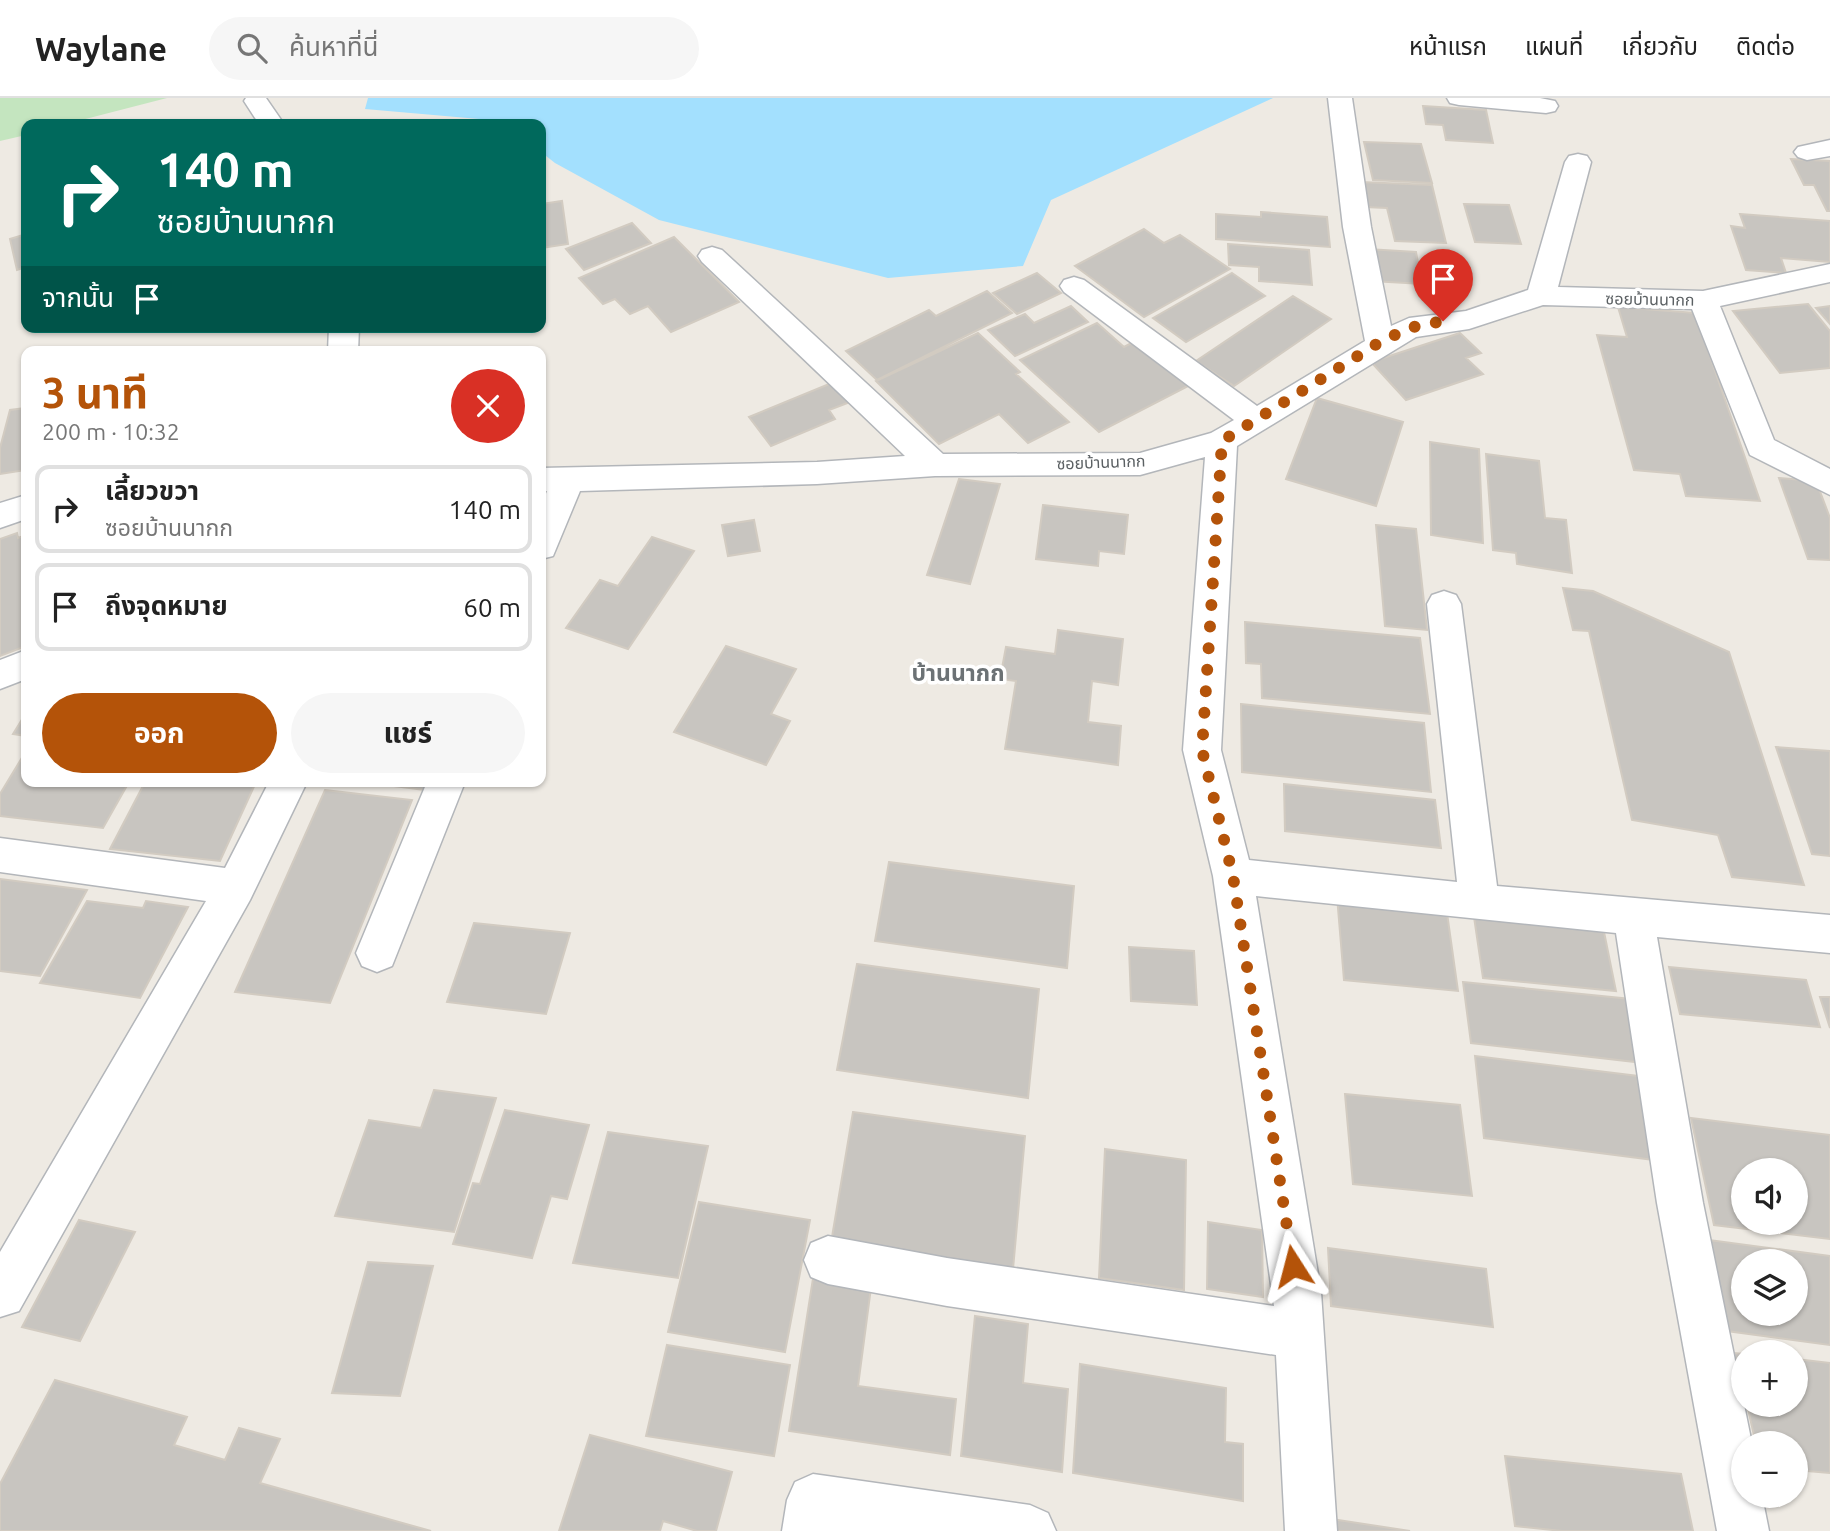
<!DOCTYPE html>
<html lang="th">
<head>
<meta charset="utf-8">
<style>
  :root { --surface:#fff; --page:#f6f6f6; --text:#222; --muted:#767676; --line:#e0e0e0; --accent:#b45309 }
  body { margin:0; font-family:Ubuntu,"Noto Sans Thai",sans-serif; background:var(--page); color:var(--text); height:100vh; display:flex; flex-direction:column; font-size:26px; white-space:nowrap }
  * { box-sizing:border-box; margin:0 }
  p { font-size:23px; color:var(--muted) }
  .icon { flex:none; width:38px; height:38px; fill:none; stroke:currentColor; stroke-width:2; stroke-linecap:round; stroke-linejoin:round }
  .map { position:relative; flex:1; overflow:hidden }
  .drawer { position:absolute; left:21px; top:248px; width:525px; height:441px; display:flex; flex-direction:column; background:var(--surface); border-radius:14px; box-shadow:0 2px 5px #0004 }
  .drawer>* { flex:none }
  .banner { position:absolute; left:21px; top:21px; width:525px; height:214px; border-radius:14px; box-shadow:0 2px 5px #0004; background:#00695c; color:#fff; overflow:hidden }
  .controls { position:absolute; left:1731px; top:1060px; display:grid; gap:14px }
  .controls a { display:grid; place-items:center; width:77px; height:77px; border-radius:50%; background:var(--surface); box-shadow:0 2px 5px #0004; font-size:35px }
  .pin { position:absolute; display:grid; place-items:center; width:60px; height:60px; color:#fff; margin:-72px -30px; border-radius:50% 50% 50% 0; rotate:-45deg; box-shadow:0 0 7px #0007 }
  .pin .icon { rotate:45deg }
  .me { position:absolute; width:77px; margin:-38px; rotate:351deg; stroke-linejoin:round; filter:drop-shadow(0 0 5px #0008) }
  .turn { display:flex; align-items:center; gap:24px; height:147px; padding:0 21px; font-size:32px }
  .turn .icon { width:91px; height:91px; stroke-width:2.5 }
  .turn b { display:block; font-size:49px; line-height:60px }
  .then { display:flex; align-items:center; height:66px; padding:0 21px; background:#0003; gap:14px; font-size:26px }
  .round { display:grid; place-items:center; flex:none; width:74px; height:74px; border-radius:37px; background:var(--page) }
  .head { display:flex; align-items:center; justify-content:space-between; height:119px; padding:0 21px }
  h1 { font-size:42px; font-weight:700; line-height:52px; color:var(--accent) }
  .button { display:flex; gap:14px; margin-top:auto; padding:14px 21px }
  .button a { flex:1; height:80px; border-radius:42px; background:var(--accent); color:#fff; font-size:28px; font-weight:700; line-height:80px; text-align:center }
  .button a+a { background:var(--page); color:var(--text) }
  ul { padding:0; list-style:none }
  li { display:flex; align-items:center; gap:21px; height:88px; margin:0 14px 10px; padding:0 7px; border:4px solid var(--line); border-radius:14px }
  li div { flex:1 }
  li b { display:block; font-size:26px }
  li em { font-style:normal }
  header { display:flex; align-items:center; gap:42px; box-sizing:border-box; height:98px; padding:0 35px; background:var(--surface); border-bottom:2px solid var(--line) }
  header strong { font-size:33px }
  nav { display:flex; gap:38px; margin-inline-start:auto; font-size:24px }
  .search { width:490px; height:63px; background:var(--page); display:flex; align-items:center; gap:18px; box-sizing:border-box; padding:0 24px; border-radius:38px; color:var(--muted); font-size:26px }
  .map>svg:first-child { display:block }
  .green { fill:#c4e5bf }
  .water { fill:#a3e0fe }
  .building { fill:#c8c5c0; stroke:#d2cbc1; stroke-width:2; fill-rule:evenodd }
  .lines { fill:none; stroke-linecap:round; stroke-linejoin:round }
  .minor-casing { stroke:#b3b6ba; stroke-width:3 }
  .minor { fill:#fff; fill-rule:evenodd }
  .route { stroke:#b45309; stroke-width:12; stroke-dasharray:0 21.6 }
  .labels { text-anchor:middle; stroke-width:7; stroke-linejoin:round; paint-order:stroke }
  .far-street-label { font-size:16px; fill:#5b6063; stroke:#fff }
  .quarter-label { font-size:23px; font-weight:bold; fill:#6c7275; stroke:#fff }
</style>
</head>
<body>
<header>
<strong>Waylane</strong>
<div class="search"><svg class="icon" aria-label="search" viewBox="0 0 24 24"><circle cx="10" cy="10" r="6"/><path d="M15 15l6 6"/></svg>ค้นหาที่นี่</div>
<nav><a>หน้าแรก</a><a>แผนที่</a><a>เกี่ยวกับ</a><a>ติดต่อ</a></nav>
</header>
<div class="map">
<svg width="1830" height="1433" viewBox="0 0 1830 1433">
  <rect width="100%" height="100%" fill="#eeeae3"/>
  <path class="green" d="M0,0H167L66,26H26V37L0,43Z"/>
  <path class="water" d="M368,0H1273L1051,102L1023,168L888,180L659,122L555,65L541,54V26H506L502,23L365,11Z"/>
  <path class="building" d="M1423,8L1486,12L1493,45L1446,42L1443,27L1426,26Z
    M1364,44L1421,46L1432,85L1373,82Z
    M1791,61L1830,63V113H1827L1814,87H1804Z
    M1360,84L1432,87L1446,145L1395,143L1387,110L1365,109Z
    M562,103L568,146L541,150V106Z
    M1464,106L1509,107L1521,146L1475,144Z
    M1261,114L1327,119L1330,149L1216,141V116L1261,119Z
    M1740,116L1830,123V164L1781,160L1786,175L1746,172L1731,128L1745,130Z
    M632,125L651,145L584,172L566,151Z
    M1144,131L1164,145L1180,137L1230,171L1144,219L1075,168Z
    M26,136V169L17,172L10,141Z
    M674,139L739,204L671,234L648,208L630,216L615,201L603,206L579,180Z
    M1228,146L1309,152L1312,187L1259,183V169L1229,167Z
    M1367,151L1416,154L1422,186L1372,183Z
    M1037,175L1061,195L1017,216L993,195Z
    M1232,175L1265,198L1186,244L1153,220Z
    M987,193L1012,215L877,282L846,253L929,212L936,218Z
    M1293,198L1331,221L1234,288L1196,263Z
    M1808,206L1830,233V270L1780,275L1733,213Z
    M1071,208L1088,224L1015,258L988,232L1025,216L1034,225Z
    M1830,208V226L1816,210Z
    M1618,209L1695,215L1760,403L1686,398L1680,376L1634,372L1597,237L1627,239Z
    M1097,225L1124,249L1139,241L1192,286L1099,334L1020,262Z
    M978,235L1020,274L1016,276L1069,324L1028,345L999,316L939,346L876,283Z
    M1460,235L1481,255L1466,260L1483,276L1406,302L1371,264Z
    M834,284L850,304L829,312L835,321L771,348L749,319Z
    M1317,300L1403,324L1376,408L1286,381Z
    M26,310V372L0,376V350L10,312Z
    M1430,344L1479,351L1483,445L1431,437Z
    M1486,356L1539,363L1545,420L1566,422L1572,475L1517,466L1516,455L1493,452Z
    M1779,380L1816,383L1830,420V462L1808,461Z
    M959,381L1000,386L970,486L927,477Z
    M1043,407L1128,417L1124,456L1099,453L1098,468L1036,461Z
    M754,422L760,453L728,458L722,427Z
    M1376,427L1416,431L1427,532L1385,528Z
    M17,435L18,440L26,437V548L0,558V441Z
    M652,439L694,453L628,551L566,530L600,482L618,488Z
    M1563,490L1593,493L1729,554L1804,787L1732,779L1718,737L1632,722L1589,533L1573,532Z
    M1245,524L1420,540L1430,616L1262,600L1261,566L1246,565Z
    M1058,532L1123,541L1118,587L1092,583L1088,624L1121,628L1118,667L1005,651L1016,583L1000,581L1006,549L1055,556Z
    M726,548L796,571L771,616L790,623L766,667L674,634Z
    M1241,606L1424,625L1431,694L1242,674Z
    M26,615V638L13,636Z
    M1776,649L1830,653V758L1812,756Z
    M26,653V684H129L103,730L0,718V696Z
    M145,684H256L220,763L110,751Z
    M363,684H427L424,692Z
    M1284,686L1435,702L1441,750L1285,733Z
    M325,692L412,702L330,905L235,894Z
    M889,764L1074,788L1067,870L875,843Z
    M0,781L87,792L40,878L0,873Z
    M1337,798L1446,808L1458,893L1344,882Z
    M87,803L143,810L146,803L188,809L140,900L40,885Z
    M1473,812L1602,824L1616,893L1483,880Z
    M474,825L570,835L546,916L447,904Z
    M1129,849L1194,853L1197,907L1131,903Z
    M857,866L1039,891L1028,1000L837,972Z
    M1669,869L1806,882L1820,929L1680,916Z
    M1463,884L1631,901L1644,965L1471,945Z
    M1820,899H1830V930Z
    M1475,958L1638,978L1654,1062L1484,1040Z
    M434,992L496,1000L454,1134L335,1118L369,1022L421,1030Z
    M1345,996L1460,1007L1472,1098L1353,1086Z
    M505,1012L589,1027L567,1101L551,1098L532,1160L453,1146L473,1085L480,1086Z
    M853,1014L1025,1038L1013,1171L831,1145Z
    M1691,1020L1830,1037V1141L1714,1127ZM1743,1073H1796V1125H1743Z
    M608,1034L708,1048L678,1180L573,1165Z
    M1105,1051L1186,1062L1184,1192L1099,1180Z
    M699,1104L810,1122L785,1254L668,1234Z
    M79,1122L135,1134L80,1243L22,1229Z
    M1208,1124L1262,1132L1263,1199L1207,1191Z
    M1709,1142L1830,1158V1247L1727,1233ZM1743,1164H1796V1216H1743Z
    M1328,1150L1486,1171L1493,1229L1331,1208Z
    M368,1164L433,1168L400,1298L332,1295Z
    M814,1174L872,1182L858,1288L956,1301L950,1357L789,1333Z
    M975,1218L1028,1226L1023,1285L1068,1291L1062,1374L961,1358Z
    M667,1247L790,1267L774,1358L646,1338Z
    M1734,1255L1743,1256V1292Z
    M1796,1261L1830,1265V1375L1796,1372V1346H1756L1747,1307H1796Z
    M1080,1266L1226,1290L1225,1344L1243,1346V1403L1073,1375Z
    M55,1282L187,1319L174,1347L225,1362L239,1330L280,1341L260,1385L431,1433H0V1386Z
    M590,1337L732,1374L716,1433H697L663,1423L660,1433H559Z
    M1505,1358L1681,1376L1693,1433H1562L1515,1428Z
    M1325,1420L1410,1433H1325Z"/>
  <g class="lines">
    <defs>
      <path id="minor" d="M246,0H266L284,26H259L244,3Z
        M1328,0H1352L1371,129L1391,228L1409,220L1466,213L1528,192L1565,64L1569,58L1578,56L1587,58L1591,64L1558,189L1703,193L1830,166V184L1720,208L1774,342L1830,371V397L1750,357L1692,211L1543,207L1469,231L1416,239L1237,348L1221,652L1249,762L1457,784L1427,506L1432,497L1444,493L1456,497L1461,506L1497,788L1830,817V855L1657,839L1703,1105L1752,1346H1743V1398H1762L1769,1433H1717L1657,1105L1616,835L1256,798L1321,1194L1337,1433H1285L1276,1257L947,1208L828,1186L811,1179L804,1162L811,1145L828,1138L947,1160L1274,1208L1213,778L1183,652L1205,359L1140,377L935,378L817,386L580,393L553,458L541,461V409L547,393L541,394V370L817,364L905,358L702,164L698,158L702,152L712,149L722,152L943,356L1140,355L1211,335L1234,322L1064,194L1060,188L1064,182L1074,179L1084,182L1257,308L1365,243L1343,129Z
        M1447,0H1540L1555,3L1558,8L1555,13L1546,15L1459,7L1450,5Z
        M1830,42V58L1807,62L1798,59L1794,54L1798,49Z
        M329,229H359L358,254H328Z
        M26,397V421L0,430V405Z
        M26,552V581L0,591V562Z
        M269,684H307L250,802L19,1213L0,1219V1154L206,803L0,774V740L225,770Z
        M427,684H465L392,868L377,874L362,868L356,855Z
        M813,1376L1030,1407L1048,1415L1056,1433H782L787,1402L795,1384Z"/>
    </defs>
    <use href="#minor" class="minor-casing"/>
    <use href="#minor" class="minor"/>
  </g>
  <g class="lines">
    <path class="route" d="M1293,1168L1233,778L1202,652L1222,343L1380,244L1409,230L1443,223"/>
  </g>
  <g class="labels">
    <g class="far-street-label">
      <text transform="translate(1650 201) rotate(1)" y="6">ซอยบ้านนากก</text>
      <text transform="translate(1101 364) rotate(-2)" y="6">ซอยบ้านนากก</text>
    </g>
    <g class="quarter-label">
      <text x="958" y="583">บ้านนากก</text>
    </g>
  </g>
</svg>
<div class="controls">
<a><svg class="icon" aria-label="sound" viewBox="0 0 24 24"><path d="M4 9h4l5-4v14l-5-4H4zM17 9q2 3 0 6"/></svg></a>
<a><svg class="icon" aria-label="layers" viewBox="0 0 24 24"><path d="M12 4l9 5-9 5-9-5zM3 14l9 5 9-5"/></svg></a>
<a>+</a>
<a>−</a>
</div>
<div class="pin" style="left:1443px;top:223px;background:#d93025"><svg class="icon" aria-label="arrive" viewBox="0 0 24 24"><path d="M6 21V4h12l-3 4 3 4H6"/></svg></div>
<svg class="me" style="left:1293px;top:1168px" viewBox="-20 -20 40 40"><path d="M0-17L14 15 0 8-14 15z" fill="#b45309" stroke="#fff" stroke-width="4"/></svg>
<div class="banner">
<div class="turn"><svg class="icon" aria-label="right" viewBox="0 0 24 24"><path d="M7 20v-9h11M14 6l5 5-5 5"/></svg><div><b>140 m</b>ซอยบ้านนากก</div></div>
<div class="then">จากนั้น<svg class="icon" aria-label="arrive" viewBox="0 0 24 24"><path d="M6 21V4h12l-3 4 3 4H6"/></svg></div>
</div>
<section class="drawer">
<div class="head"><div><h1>3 นาที</h1><p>200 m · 10:32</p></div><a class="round" style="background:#d93025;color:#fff"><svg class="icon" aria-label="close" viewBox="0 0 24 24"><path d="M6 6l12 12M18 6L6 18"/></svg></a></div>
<ul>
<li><svg class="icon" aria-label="right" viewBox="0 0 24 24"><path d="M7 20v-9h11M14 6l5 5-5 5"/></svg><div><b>เลี้ยวขวา</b><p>ซอยบ้านนากก</p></div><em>140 m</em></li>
<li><svg class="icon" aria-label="arrive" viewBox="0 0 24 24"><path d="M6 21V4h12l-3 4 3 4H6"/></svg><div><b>ถึงจุดหมาย</b></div><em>60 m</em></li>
</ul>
<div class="button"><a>ออก</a><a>แชร์</a></div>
</section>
</div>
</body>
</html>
